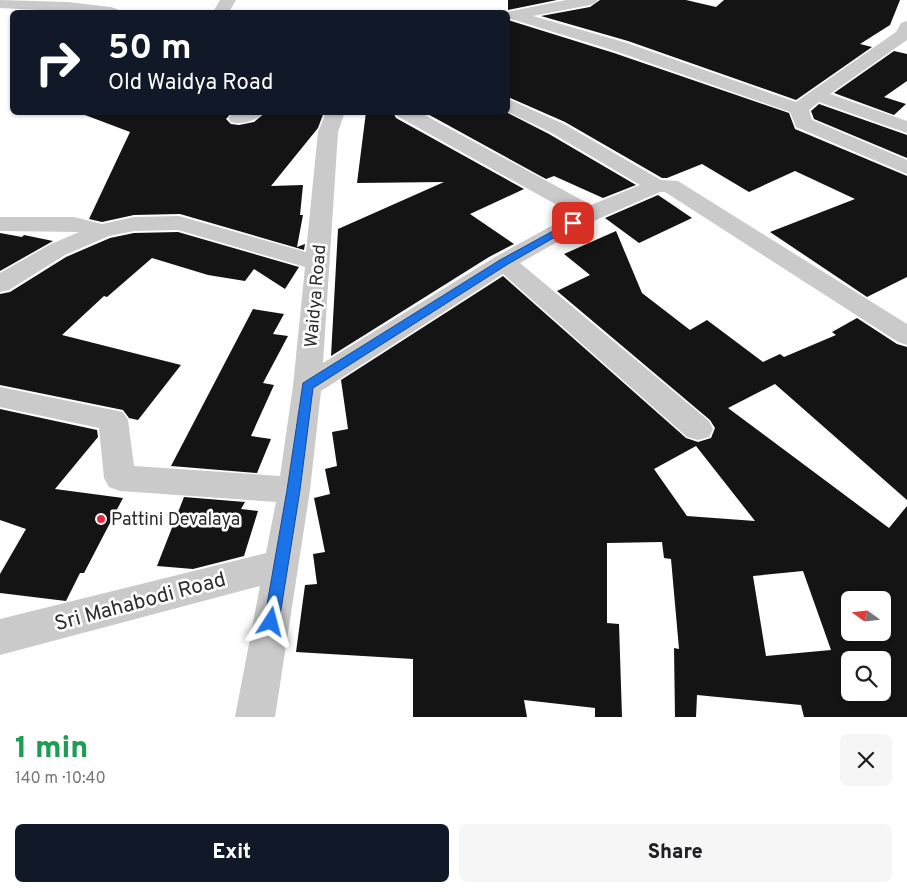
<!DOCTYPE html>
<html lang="en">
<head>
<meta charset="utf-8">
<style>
  :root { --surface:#fff; --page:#f6f6f6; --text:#202124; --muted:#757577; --accent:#111827 }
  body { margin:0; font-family:Overpass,sans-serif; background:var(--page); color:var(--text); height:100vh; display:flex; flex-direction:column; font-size:19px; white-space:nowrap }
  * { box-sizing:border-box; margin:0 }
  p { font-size:16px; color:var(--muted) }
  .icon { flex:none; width:28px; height:28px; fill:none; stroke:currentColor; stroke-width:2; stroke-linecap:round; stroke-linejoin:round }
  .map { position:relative; height:717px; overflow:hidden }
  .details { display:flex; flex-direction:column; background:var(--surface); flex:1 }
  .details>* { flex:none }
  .hud { position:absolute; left:10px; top:10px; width:500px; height:105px; border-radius:8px; box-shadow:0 1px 4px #0004; background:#111827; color:#fff; overflow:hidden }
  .needle { width:32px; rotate:285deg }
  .fabs { position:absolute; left:841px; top:591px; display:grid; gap:10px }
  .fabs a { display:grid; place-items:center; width:50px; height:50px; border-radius:8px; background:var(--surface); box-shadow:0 1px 4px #0004; font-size:25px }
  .pin { position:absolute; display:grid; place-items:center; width:42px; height:42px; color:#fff; margin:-21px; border-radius:10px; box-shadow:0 2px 8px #0006 }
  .me { position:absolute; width:55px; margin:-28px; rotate:9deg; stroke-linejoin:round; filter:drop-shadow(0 0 4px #0008) }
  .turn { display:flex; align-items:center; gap:18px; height:105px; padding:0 15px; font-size:22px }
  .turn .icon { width:65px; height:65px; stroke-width:2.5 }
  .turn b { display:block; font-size:35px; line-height:42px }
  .round { display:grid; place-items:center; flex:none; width:52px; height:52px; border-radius:8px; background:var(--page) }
  .head { display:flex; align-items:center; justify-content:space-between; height:85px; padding:0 15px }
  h1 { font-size:30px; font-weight:800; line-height:38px; color:#1e9e55 }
  .primary-button { display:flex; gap:10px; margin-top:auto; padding:10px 15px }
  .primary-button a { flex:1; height:58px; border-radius:8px; background:var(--accent); color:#fff; font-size:20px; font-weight:800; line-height:58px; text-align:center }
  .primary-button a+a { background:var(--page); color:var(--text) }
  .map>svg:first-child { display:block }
  .building { fill:#141414; fill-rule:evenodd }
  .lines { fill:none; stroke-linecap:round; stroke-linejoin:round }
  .minor { fill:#cacaca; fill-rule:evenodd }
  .route { fill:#1a73e8; stroke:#114b97 }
  .poi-dot { fill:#eb2844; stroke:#fff; stroke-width:2 }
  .labels { text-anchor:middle; stroke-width:5; stroke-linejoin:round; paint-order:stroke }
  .street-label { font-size:18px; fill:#2d2d2d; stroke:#fff }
  .poi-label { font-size:18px; fill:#2d2d2d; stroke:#fff; text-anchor:start }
  .near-street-label { font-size:21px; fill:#2d2d2d; stroke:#fff }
</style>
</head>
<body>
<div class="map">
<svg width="907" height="717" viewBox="0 0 907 717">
  <rect width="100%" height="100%" fill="#fff"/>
  <path class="building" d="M508,0H557L508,10Z
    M600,0H686L716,7L724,0H900L890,25L860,44L872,47L796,100L628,41L541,16L590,7Z
    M508,20L614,53L789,113L795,129L907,176V277L867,297L770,232L855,199L795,171L749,192L702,164L667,178H662L565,122L508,97Z
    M894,51L907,54V81L884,97L906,104L894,115L834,93Z
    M819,104L907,135V158L814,119L811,111Z
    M86,112H232L226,119L231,124L239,125L254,122L266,112H324L318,128L271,186L303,185L300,215H303L297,247L305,244L304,250L180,214L134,215L102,222L89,219L130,132L85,115Z
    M366,112H393L396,118L524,189L470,214L514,244L489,257L331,356L338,229L444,182L357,183Z
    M424,112H506L549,134L636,185L603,198L554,176L546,179Z
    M658,195L692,218L639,243L605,218Z
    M616,231L642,293L690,330L707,320L763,362L780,354L784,357L836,335L832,332L857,318L897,344L907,347V500L775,384L728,408L889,528L907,506V717H804L801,705L697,695L696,717H675L674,648L679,649L671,559L664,558L662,542L607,543V623L619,624L622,717H595V708L524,700L527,717H413V659L296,652L305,585L317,584L313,554L325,552L314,498L330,494L325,469L337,466L332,432L348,429L341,380L503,276L686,438L698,442L711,438L715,428L710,420L557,291L590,275L564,254ZM696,446L755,521L687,516L654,469ZM803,571L831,650L766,656L753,576ZM850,600H882V632H850ZM850,660H882V692H850Z
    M178,232L299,267L285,289L254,269L245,281L208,275L152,258L107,297L104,296L62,335L181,365L138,420L129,418L123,410L0,385V294L10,292L66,257L110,238L134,233Z
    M0,233L22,237L24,235L53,241L0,271Z
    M253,309L284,314L273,334L288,336L263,383L274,385L251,436L271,439L257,473L171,466Z
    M0,409L97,430L98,437L55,489L123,498L84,573H80L66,601L0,593V574L26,529L0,520Z
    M184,497L245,502L241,509L258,511L244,556L193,569L157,566Z"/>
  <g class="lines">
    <path class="minor" d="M0,0L68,2L111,7L117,9L119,12H75L0,8Z
      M220,0H236L229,12H213Z
      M566,0H598L595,3L590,5L533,16L627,43L796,102L896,32L901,23L907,21V40L830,94L907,121V133L819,102L809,110L812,120L907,160V174L796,127L790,112L615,51L508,18L507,12Z
      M508,99L564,124L661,180L678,181L907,324V345L898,342L665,192H660L598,219L520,263L709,421L713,429L709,437L698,440L687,437L503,274L321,391L310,490L275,717H235L260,586L0,655V619L266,553L276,502L120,491L109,487L104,478L99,428L0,407V387L123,412L128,420L134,466L280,476L293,386L305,267L178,230L134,231L109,236L65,255L9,290L0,292V273L49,245L79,232L0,231V217H74L102,224L134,217L179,216L306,252L318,132L326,112H345L338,132L323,363L495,257L573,214L397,116L395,112H419L591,205L640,185L550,132L508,112Z
      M235,112H264C258,121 241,125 231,122L228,118Z"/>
  </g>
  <path class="route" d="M573,220L577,223L576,225L508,264L313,388L300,490L279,622L276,627L271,629L266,627L264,622L287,490L303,383L500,260Z"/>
  <circle class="poi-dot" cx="101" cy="519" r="5"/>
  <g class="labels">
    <g class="street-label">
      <text transform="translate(315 296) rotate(-85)" y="6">Waidya Road</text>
    </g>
    <g class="poi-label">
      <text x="111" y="525">Pattini Devalaya</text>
    </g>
    <g class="near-street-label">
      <text transform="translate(140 601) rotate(-15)" y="7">Sri Mahabodi Road</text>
    </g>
  </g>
</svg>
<div class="fabs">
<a><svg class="needle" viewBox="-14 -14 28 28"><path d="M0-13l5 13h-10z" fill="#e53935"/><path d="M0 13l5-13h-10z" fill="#757577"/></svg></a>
<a><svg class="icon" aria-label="search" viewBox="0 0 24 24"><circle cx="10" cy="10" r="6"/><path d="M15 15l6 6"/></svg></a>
</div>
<div class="pin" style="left:573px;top:223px;background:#d93025"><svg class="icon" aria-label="arrive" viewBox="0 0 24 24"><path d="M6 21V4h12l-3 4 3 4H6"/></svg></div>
<svg class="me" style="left:271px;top:622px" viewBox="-20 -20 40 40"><path d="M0-17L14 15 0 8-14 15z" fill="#1a73e8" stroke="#fff" stroke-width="4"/></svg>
<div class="hud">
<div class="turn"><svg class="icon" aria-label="right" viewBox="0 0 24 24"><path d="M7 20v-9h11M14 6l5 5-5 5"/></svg><div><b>50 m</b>Old Waidya Road</div></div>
</div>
</div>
<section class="details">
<div class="head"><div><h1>1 min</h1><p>140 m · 10:40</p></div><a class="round"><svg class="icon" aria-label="close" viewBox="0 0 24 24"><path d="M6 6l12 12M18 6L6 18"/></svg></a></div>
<div class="primary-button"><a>Exit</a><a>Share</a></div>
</section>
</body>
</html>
